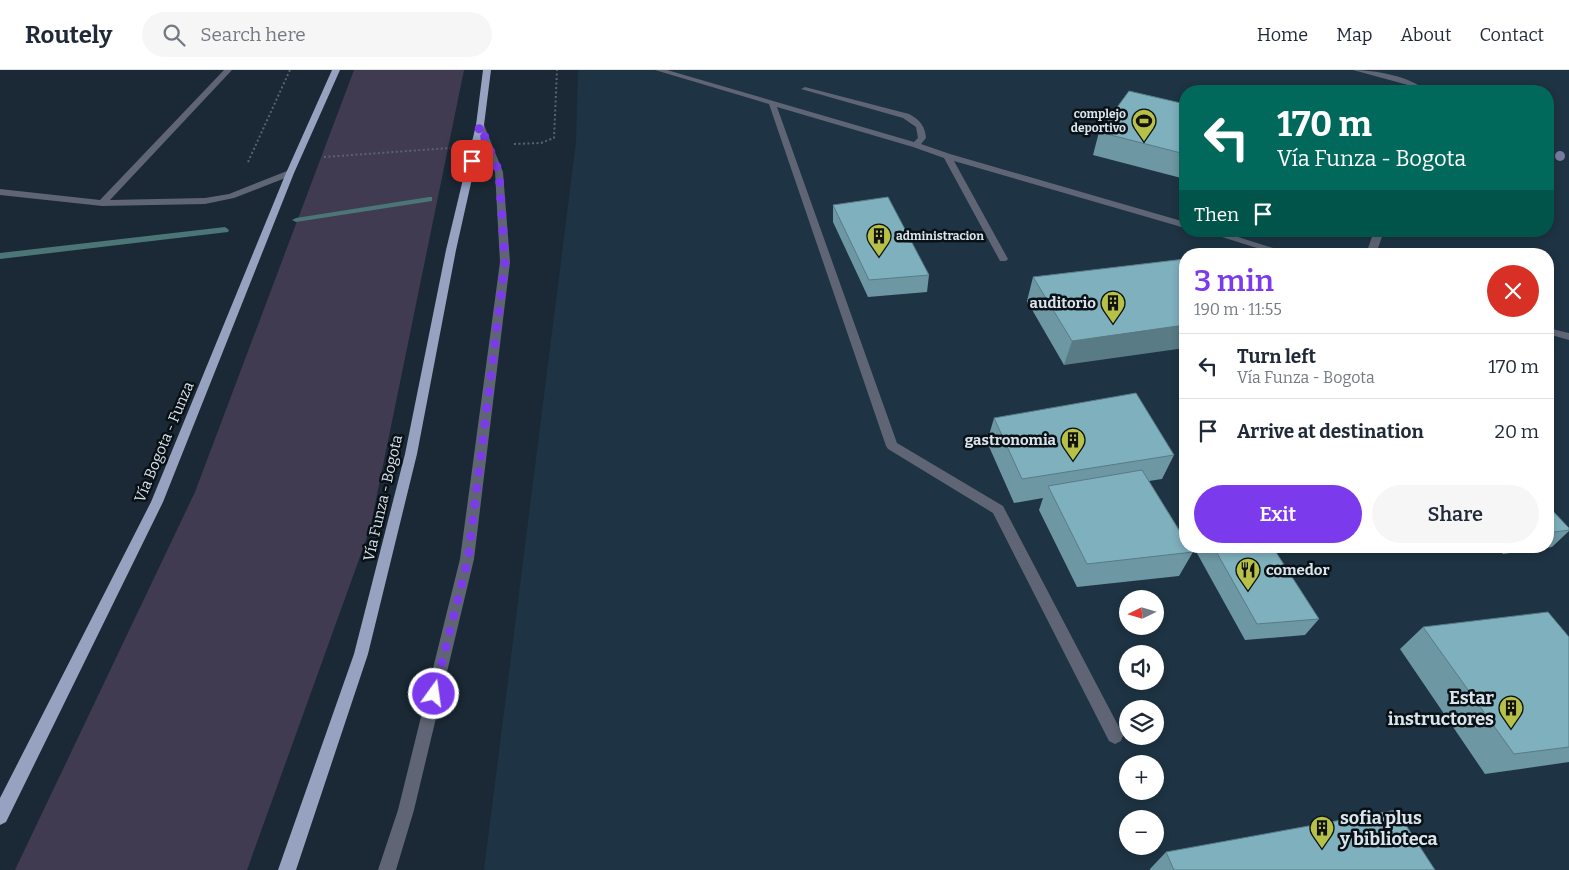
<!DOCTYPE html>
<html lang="en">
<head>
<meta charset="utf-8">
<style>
  :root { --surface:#fff; --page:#f6f6f7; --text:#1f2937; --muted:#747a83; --line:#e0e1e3; --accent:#7c3aed }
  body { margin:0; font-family:Bitter,serif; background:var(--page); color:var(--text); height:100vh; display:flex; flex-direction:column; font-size:19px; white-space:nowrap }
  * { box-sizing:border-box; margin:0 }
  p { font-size:16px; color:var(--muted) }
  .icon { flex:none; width:28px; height:28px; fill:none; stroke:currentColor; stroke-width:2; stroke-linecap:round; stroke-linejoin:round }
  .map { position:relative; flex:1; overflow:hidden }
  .drawer { position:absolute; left:1179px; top:178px; width:375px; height:305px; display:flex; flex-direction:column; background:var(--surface); border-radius:20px; box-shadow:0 2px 8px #0003 }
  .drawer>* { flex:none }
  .guide { position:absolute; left:1179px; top:15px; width:375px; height:152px; border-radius:20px; box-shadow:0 2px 8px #0003; background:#00695c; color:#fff; overflow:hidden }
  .needle { width:32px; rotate:265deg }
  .tools { position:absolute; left:1119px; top:520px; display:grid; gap:10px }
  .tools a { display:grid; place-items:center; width:45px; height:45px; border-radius:50%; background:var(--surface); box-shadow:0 2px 8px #0003; font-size:25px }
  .pin { position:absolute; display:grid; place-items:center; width:42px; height:42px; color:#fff; margin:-21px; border-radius:10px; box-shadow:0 2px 8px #0006 }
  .me { position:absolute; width:55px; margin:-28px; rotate:14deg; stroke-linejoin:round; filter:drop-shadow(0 0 4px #0008) }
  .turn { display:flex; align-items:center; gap:18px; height:105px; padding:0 15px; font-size:22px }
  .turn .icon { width:65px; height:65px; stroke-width:2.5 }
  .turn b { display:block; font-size:35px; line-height:42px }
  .then { display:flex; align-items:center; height:48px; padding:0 15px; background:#0003; gap:10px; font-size:19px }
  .round { display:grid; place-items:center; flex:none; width:52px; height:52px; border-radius:26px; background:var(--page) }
  .head { display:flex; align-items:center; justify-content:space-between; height:85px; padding:0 15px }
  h1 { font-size:30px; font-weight:600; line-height:38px; color:var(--accent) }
  .primary-button { display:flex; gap:10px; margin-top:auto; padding:10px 15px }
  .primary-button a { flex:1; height:58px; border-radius:30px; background:var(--accent); color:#fff; font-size:20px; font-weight:600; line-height:58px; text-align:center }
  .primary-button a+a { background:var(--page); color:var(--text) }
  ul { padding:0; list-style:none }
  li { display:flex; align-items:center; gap:15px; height:65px; padding:0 15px; border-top:1px solid var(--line) }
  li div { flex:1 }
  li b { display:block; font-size:19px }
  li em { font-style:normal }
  header { display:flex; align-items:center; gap:30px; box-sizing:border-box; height:70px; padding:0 25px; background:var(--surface); border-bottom:1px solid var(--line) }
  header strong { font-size:24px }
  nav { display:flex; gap:28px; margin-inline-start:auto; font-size:18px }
  .search { width:350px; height:45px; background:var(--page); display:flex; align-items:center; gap:12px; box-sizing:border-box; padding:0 18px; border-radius:28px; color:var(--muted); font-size:19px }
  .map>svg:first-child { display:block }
  .built { fill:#1e3343; fill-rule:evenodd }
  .green { fill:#403b50 }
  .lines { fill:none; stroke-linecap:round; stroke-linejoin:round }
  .stream { fill:#4b7576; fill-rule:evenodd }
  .path { stroke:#57646f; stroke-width:2; stroke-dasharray:2 2.5; stroke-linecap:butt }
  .service { fill:#5f6574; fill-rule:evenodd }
  .minor { fill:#5f6574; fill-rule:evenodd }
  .primary { fill:#97a2c1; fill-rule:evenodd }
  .tree { fill:#7b7aa0 }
  .wall { fill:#6d97a3 }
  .shaded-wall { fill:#597b85 }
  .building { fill:#7fb0be; stroke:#597b85 }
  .route { stroke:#7c3aed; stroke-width:9; stroke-dasharray:0 16.2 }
  .labels { text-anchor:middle; stroke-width:5; stroke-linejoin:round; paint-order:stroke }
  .far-poi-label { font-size:12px; font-weight:bold; fill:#dae4ec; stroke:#0a1116; text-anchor:end }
  .poi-label { font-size:15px; font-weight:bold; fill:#dae4ec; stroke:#0a1116; text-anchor:end }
  .street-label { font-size:15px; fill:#dae4ec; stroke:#0a1116 }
  .near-poi-label { font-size:18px; font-weight:bold; fill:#dae4ec; stroke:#0a1116; text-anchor:end }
</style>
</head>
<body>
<header>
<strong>Routely</strong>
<div class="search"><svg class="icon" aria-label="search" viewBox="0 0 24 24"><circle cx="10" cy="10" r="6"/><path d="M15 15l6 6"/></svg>Search here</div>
<nav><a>Home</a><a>Map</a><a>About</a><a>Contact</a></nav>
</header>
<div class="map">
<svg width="1569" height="800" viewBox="0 0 1569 800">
  <rect width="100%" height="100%" fill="#1a2935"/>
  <path class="built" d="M578,0H1569V800H484L576,72ZM1185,21H1548V161H1185ZM1185,184H1548V476H1185ZM1128,529H1155V556H1128ZM1128,584H1155V611H1128ZM1128,639H1155V666H1128ZM1128,694H1155V721H1128ZM1128,749H1155V776H1128Z"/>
  <path class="green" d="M354,0H464L370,459L247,800H15L195,422Z"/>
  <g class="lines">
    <path class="stream" d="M429,127H432V131L296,152L292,150L296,148Z
      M225,157L229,160L228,162L0,189V183Z"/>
    <path class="path" d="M514,74L541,73L554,68L557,0
      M324,87L450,78
      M248,92L290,0"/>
    <path class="service" d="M224,0H232L110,130L205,128L229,124L287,101H293V105L234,128L205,134L102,136L0,125V119L100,130Z
      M655,0H667L914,72L918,68L916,57L903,48L801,19L805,17L909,44C920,50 925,56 926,68L921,74L950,84L1185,152V158L954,91L1008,189L1006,191H1000L944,88L913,77L777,37L897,373L1003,436L1121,661L1123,666L1121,671L1115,674L1109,671L993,443L888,379L886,376L769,34Z
      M1353,0C1374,0 1411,6 1426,21H1418L1408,15Z
      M1203,161H1219L1292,184H1276Z
      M1374,161H1384L1376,184H1366Z
      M1548,258L1569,263V270L1548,264Z"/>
    <path class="minor" d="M477,53L484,55L503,102L510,192L474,489L414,740L396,800H378L398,740L460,489L500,192L495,102L476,55Z"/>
    <path class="primary" d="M332,0H340L294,103L163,432L6,752L0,755V728L151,432L286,103Z
      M483,0H491L484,55L456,180L417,384L368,584L296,800H278L354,584L405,384L446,180L476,55Z"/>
  </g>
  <circle class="tree" cx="1560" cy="86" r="5"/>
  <path class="wall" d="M1185,34V109L1093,85L1099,62Z
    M833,135L929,205L927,222L868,227L833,152Z
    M1185,189L1064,295L1027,231L1033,207Z
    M994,348L1174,385L1162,409L1149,411L1193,482L1179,506L1077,517L1039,440L1043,428L1014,433L987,372Z
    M1548,436L1569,458V461L1552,477L1503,484L1496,476H1548Z
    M1193,476H1272L1319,549L1305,565L1245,570Z
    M1423,557L1569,567V692L1485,704L1400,579Z
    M1166,782L1435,800H1150V799Z"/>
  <path class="shaded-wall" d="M1185,255V278L1064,295L1072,271Z"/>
  <path class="building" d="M1129,21L1185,34V84L1099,62Z
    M888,127L929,205L869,210L833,135Z
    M1185,189V255L1072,271L1033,207Z
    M1136,323L1174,385L1022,409L994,348Z
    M1142,400L1185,470V476H1189L1193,482L1087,494L1048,416Z
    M1548,436L1569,458V460L1548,463Z
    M1213,476H1272L1319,549L1257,554Z
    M1548,542L1569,567V677L1514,684L1423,557Z
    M1396,740L1435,800H1174L1166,782Z"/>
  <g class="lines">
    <path class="route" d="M434,624L468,489L505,192L499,102L480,55L472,91"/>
  </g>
  <defs>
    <symbol id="stadium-pin" viewBox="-11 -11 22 30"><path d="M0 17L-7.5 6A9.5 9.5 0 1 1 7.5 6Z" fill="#b8c147" stroke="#0a1116"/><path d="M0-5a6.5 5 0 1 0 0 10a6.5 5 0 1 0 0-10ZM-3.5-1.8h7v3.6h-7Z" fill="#111"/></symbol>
    <symbol id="building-pin" viewBox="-11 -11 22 30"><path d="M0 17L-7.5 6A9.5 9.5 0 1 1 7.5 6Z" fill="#b8c147" stroke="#0a1116"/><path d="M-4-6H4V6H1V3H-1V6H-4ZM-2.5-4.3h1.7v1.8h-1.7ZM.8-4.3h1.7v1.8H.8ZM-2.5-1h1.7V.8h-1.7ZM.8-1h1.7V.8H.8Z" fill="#111"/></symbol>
    <symbol id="restaurant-pin" viewBox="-11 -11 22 30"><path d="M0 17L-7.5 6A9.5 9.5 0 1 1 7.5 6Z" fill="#b8c147" stroke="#0a1116"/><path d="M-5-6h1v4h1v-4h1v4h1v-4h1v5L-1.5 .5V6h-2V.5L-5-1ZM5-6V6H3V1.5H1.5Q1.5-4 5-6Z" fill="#111"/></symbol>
  </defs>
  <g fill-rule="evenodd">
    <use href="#stadium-pin" x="1130" y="37" width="28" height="38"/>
    <use href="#building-pin" x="865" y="152" width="28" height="38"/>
    <use href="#building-pin" x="1099" y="219" width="28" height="38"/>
    <use href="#building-pin" x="1059" y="356" width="28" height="38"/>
    <use href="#restaurant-pin" x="1234" y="486" width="28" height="38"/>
    <use href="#building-pin" x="1497" y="624" width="28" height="38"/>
    <use href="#building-pin" x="1308" y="744" width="28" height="38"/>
  </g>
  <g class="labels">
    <g class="far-poi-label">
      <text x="1126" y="48">complejo<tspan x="1126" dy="14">deportivo</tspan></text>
      <text x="896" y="170" text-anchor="start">administracion</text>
    </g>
    <g class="poi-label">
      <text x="1096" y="238">auditorio</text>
      <text x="1056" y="375">gastronomia</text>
      <text x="1266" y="505" text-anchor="start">comedor</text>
    </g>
    <g class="street-label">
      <text transform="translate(164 372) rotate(-67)" y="5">Vía Bogota - Funza</text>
      <text transform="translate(383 428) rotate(-77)" y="5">Vía Funza - Bogota</text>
    </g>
    <g class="near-poi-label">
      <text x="1494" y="634">Estar<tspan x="1494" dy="21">instructores</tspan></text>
      <text x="1340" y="754" text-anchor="start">sofia plus<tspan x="1340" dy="21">y biblioteca</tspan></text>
    </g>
  </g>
</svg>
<div class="tools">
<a><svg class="needle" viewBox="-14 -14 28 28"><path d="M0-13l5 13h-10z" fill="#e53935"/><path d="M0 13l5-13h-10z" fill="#747a83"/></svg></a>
<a><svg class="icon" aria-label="sound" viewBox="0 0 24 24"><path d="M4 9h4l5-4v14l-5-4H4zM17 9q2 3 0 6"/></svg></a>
<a><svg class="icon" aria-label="layers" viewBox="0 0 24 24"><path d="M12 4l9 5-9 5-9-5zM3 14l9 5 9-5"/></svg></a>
<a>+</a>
<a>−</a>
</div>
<div class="pin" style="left:472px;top:91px;background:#d93025"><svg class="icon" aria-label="arrive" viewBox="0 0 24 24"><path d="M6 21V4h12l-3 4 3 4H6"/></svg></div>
<svg class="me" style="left:434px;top:624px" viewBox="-20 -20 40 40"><circle r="17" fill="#7c3aed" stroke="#fff" stroke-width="3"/><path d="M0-11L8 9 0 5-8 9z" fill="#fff"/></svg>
<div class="guide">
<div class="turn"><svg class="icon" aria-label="left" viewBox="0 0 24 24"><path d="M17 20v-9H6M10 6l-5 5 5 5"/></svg><div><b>170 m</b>Vía Funza - Bogota</div></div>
<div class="then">Then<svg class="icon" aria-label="arrive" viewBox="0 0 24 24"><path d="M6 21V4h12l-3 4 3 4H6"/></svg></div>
</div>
<section class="drawer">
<div class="head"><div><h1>3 min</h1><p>190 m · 11:55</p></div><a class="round" style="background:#d93025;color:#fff"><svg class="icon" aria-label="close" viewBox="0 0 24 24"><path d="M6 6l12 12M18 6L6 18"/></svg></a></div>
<ul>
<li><svg class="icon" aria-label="left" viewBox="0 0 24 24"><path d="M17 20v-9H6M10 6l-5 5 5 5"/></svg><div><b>Turn left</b><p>Vía Funza - Bogota</p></div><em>170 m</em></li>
<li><svg class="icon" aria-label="arrive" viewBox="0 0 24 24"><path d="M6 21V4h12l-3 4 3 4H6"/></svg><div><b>Arrive at destination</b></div><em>20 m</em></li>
</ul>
<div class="primary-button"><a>Exit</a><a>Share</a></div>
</section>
</div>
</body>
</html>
